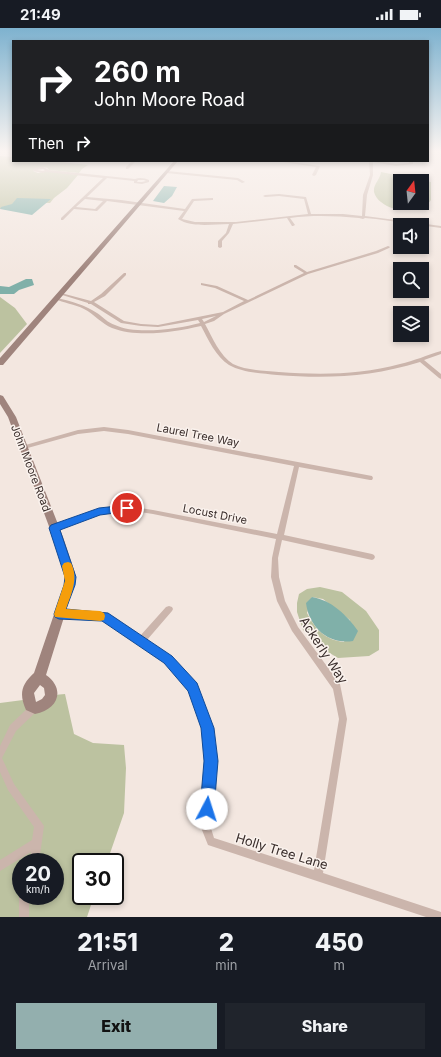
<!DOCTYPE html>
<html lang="en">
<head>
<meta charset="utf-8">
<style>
  :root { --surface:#171b24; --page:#20242c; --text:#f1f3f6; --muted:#9ea1a6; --accent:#93afae }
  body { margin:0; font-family:Inter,sans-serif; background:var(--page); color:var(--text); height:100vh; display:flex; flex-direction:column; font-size:15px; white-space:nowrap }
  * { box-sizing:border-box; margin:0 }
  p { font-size:13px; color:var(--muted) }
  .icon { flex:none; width:22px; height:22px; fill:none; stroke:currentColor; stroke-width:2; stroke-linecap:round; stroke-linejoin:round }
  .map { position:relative; height:889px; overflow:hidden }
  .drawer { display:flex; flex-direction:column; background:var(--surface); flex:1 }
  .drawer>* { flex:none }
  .guide { position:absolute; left:12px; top:12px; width:417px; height:122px; border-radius:0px; box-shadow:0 2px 6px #0003; background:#202124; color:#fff; overflow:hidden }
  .needle { width:26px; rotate:15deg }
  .controls { position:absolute; left:393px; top:146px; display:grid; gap:8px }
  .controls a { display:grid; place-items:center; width:36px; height:36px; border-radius:0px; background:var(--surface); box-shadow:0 2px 6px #0003; font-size:20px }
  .speed { position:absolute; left:12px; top:825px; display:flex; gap:8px; font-size:20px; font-weight:700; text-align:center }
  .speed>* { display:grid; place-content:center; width:52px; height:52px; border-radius:50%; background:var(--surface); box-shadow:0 2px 6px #0003; line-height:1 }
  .speed small { font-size:10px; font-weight:400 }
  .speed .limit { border:2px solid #111; border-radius:6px; background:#fff; color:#111 }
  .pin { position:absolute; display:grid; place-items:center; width:34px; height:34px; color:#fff; margin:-17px; border:2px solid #fff; border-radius:50%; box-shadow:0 1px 4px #0007 }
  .me { position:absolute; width:44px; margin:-22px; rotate:5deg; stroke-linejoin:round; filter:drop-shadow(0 0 3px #0008) }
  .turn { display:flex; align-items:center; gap:14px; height:84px; padding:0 16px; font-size:18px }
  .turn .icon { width:52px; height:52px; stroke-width:2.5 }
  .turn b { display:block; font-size:28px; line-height:34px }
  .then { display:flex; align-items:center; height:38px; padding:0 16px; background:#0003; gap:8px; font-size:15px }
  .eta { display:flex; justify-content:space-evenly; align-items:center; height:68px; text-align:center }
  .eta b { font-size:24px; font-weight:800; line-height:28px }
  .cta { display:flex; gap:8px; margin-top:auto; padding:8px 16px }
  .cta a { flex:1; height:46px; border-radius:0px; background:var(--accent); color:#111; font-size:16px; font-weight:800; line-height:46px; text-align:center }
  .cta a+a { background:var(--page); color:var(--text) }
  .status { display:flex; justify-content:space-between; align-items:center; height:28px; padding:0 20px; background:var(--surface); direction:ltr }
  .status svg { height:11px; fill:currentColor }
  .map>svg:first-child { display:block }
  .green { fill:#bcc2a0; fill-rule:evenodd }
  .water { fill:#80b0a9 }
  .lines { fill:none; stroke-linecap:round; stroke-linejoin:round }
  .street { fill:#cbb5ac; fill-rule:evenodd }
  .secondary { fill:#9f847d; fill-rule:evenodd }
  .route { fill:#1a73e8; stroke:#114b97 }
  .slow { fill:#f59e0b }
  .labels { text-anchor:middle; stroke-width:3; stroke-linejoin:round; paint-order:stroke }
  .street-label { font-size:11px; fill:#392d2b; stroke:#faf2ed }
  .near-street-label { font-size:13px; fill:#392d2b; stroke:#faf2ed }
</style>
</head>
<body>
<div class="status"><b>21:49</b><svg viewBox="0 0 49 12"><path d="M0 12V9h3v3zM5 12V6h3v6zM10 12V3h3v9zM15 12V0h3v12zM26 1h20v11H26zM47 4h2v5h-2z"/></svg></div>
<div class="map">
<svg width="441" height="889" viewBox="0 0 441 889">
  <rect width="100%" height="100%" fill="#f3e7e0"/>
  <path class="green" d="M0,128L13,129V133H52L88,137L82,141L79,145L49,142C46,137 38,140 33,143L38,145L48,143L78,147L67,160L54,170L50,175H19L0,181Z
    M381,144L431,154V172L424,181C407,181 395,185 381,174C378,172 375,168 374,164C373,156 380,152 381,144ZM400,153H422V175H400Z
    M0,269L15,280L27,296L0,325Z
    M320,559L342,564L366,583L379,602V622L369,628L338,630L328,624L303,602L297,584V575L299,566L307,561ZM312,569L323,571L350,592L344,614C325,612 315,601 307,585Z
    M65,666L74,706L93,715L124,717L126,740L124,785L107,834H81V868H94L87,889H0V675L23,672L26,680L54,667ZM21,834H55V868H21Z"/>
  <path class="water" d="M164,158L177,159L172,168L164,175L153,173Z
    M17,170L51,171L32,187L0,181L1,179L12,176Z
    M26,251H32L34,257L19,262L14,266H0V258L9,259Z
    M312,569C331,572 347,587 358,603L353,613C328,617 309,599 306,575Z"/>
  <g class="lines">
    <path class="street" d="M132,133H136L128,141H126V139Z
      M276,133H285L320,138L316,147L314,148L312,147L316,139Z
      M369,133H377L396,136L409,135V133H413V136L396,138L373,134V147L367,167L365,188L441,198V200L376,191L365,190L363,191L359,190C336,188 313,187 290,190L295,197L293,198H292L287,190L233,196L229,205L222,213V219L220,220L218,219V213L226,205L229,196C213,196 192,200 178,191L184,183L107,173L97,183L74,181L63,192H61V190L103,150L46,144L43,145L33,143L35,140L43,139L49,142L135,151C139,149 145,150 149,152V154L142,156L134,155V153L107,150L87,169L121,172L185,181L192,171L212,170H213V172L194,173L182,191L195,194H236L308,186L304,171L279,168L265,169L263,168L265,167L279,166L306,169L311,186H343L362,188L363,167L370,147ZM43,141L45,142L43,143L37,142ZM138,152H144L146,153L142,154H137ZM85,171L103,173L95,181L76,179Z
      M167,143L238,150L245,154L242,155L237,152L166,145V143Z
      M388,218L390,219L389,220L378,225L308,246L224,286L214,293L205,296C212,309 220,328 233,336C247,343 264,342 279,344C319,347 360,347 400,336C414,333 427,327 441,323V326L424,332L441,346V351L439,350L420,334C371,349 328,351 277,347C262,345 243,345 229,337C216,329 208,311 201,298C175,304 138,310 112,300C102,296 94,286 84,281C75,276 63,275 55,271L57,270C71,273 85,277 97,285C103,289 108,295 115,297C136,307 178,301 200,295L198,292L158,299L141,298L121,295L91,276H88V275L59,266L61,265L91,273L101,266L124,245H126V247L105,268L94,274L124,293L141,296L158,297L223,284L244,273L215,260L201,257V255L217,258L248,272L304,245L294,239V237H296L307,244L376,223ZM216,288L204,294L202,291Z
      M104,399L128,402L372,448L373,450L372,452H370L299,439L284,507L372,526L374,527L375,529L374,531L372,532L282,512L278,530L279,549L285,573L298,599L340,656L347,691L323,845L441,884V889H426L208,817L200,797L207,733L204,700L190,663L165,634L103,591L59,589L56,588L55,586L56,584L59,583L104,585L140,608L166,579L169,578L172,579L173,581L172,583L147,612L171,628L196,657L212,700L215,733L210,797L214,810L314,842L339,691L333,661L292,603L277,573L271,549L272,530L276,511L153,486L127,482L99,485L54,503L52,502L51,500L52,498L99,481L127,478L153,482L277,506L294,438L128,406L104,403L78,406L24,421L21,419L22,418L78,402Z
      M34,676L37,677L38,680L37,683L16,703L2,730L14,756L42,795L44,798L39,834H29L31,824L0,843V832L32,812L34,799L8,762L0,744V718L10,697L31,677Z
      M20,864L21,868H29V889H19V868Z"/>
    <path class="secondary" d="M174,133H178L3,337H0V330Z
      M0,367L3,368L16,389L63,509L75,545L74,557L46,647C66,661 58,682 35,686L26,682C19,666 21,657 34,645L64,557L65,545L53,509L8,389L0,376ZM40,657L44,660L45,667L42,671L36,674L34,665Z"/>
  </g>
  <linearGradient id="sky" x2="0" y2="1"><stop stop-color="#7eb2cf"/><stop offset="0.5" stop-color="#faf4f1"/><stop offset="1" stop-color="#faf4f1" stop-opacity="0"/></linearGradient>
  <rect width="441" height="246" fill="url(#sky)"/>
  <path class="route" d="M127,477L130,478L132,480L130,483L100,487L60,502L76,549L75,557L66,581L108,585L172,628L197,655L214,700L218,733L214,781L212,786L207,788L202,786L200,781L204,733L201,700L188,663L164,635L102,593L59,591L55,589L54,586L64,557L65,549L49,500L51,497L99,480Z"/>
  <path class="slow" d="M68,534L71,535C79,551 71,566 66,581L100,583L104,585L105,588L104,592L100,593L55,589L54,586L65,553L62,538L64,535Z"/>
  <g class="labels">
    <g class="street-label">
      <text transform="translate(198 407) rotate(11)" y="4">Laurel Tree Way</text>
      <text transform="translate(31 440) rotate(69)" y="4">John Moore Road</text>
      <text transform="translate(215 486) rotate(11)" y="4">Locust Drive</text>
    </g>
    <g class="near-street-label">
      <text transform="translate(324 622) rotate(57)" y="5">Ackerly Way</text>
      <text transform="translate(282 823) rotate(17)" y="5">Holly Tree Lane</text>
    </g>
  </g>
</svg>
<div class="controls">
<a><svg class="needle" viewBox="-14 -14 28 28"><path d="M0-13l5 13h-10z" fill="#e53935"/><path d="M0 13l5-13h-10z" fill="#9ea1a6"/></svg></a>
<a><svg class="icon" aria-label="sound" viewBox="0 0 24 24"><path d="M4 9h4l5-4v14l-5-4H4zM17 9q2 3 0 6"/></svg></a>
<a><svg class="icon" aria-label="search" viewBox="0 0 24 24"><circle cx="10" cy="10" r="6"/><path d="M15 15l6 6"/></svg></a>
<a><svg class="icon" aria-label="layers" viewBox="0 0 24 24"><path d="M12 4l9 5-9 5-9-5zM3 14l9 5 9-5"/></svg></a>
</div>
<div class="speed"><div>20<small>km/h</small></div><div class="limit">30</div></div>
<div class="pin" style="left:127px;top:480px;background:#d93025"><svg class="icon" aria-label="arrive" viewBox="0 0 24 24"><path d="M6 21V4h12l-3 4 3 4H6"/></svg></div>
<svg class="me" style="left:207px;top:781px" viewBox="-20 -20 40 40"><circle r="19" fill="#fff"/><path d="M0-13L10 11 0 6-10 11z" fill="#1a73e8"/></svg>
<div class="guide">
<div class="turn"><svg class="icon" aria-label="right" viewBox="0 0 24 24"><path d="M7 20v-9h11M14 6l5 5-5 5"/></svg><div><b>260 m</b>John Moore Road</div></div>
<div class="then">Then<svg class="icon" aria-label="right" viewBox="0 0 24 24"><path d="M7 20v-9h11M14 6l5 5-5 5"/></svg></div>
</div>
</div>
<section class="drawer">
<div class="eta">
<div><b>21:51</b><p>Arrival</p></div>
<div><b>2</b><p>min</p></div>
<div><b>450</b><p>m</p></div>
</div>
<div class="cta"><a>Exit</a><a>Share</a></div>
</section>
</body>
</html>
